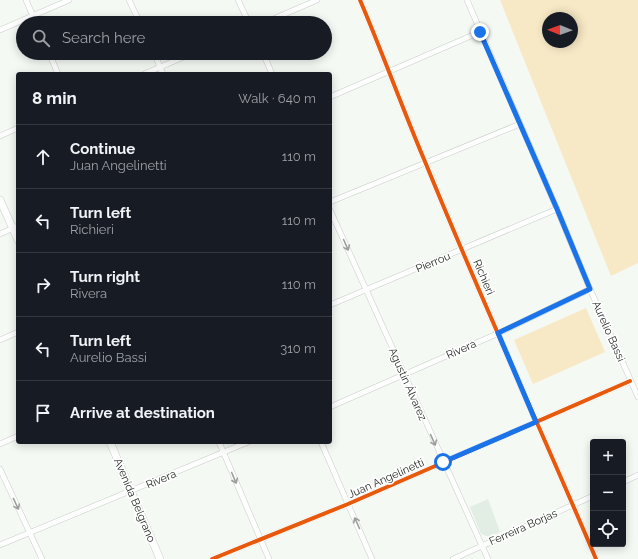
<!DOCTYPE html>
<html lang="en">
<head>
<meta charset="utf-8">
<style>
  :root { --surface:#171b24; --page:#242831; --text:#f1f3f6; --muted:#9ea1a6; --line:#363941 }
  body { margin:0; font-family:Raleway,sans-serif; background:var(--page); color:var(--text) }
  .controls { position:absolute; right:12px; bottom:12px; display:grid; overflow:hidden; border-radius:4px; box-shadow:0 2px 10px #0003 }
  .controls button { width:36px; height:36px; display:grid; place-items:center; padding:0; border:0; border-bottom:1px solid var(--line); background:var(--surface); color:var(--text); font:20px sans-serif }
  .compass { position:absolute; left:542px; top:12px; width:36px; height:36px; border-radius:50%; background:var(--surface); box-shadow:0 2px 10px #0003; rotate:271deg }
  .stop { position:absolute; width:12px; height:12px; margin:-9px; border:3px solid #1a73e8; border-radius:50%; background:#fff }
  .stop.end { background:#1a73e8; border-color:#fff; box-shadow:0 1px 4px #0008 }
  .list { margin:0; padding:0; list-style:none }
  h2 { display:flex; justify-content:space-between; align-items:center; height:52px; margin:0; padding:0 16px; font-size:17px }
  h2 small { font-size:13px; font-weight:400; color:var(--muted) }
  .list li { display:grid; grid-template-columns:26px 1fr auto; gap:12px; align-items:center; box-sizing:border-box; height:64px; padding:0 16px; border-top:1px solid var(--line) }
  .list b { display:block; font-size:15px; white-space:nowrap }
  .list p { margin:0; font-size:13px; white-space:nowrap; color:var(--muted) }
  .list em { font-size:13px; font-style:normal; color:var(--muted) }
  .icon { flex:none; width:22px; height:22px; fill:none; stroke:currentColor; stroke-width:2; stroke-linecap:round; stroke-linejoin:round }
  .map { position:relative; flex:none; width:638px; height:559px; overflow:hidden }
  .search { position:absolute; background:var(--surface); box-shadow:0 2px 10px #0003; left:16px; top:16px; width:316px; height:44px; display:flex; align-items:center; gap:10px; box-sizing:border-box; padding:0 14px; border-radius:22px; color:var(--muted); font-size:15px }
  .panel { position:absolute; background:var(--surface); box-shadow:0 2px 10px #0003; left:16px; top:72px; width:316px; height:372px; border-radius:4px }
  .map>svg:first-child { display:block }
  .built { fill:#e2ede3 }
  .green { fill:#f7e9c6; fill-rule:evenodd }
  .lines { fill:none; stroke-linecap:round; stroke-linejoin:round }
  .street-casing { stroke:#c9cdc9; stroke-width:6 }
  .secondary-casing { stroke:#c9cdc9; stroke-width:8 }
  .street { stroke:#fdfefd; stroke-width:5 }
  .secondary { stroke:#fdfefd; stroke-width:7 }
  .cycleway-casing { stroke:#fff; stroke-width:6 }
  .cycleway { stroke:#e8590c; stroke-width:4 }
  .oneway { stroke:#9c9e9c }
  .route { stroke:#1a73e8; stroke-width:5 }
  .labels { text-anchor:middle; stroke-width:3.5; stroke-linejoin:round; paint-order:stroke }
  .street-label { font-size:11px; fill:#252925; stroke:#fff }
</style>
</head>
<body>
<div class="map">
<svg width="638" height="559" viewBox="0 0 638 559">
  <rect width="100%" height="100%" fill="#f4f9f4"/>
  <!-- built -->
  <polygon class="built" points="488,499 500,532 489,537 481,534 470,507"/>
  <!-- green -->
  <g class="green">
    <path d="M500,0H638V263L611,276ZM548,18H572V42H548Z"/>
    <polygon points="586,308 605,352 533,384 514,340"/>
  </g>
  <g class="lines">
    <!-- street casing -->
    <g class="street-casing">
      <g id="street">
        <polyline points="26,0 36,23"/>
        <polyline points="129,0 140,23"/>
        <polyline points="238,0 249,23"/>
        <path d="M360,0C383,54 403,110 426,164C480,297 540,427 596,559"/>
        <polyline points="467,0 557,209 590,289 638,397"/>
        <polyline points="264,23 317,0"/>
        <polyline points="0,30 69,0"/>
        <polyline points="49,53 58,74"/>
        <polyline points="154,53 163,74"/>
        <polyline points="263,53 272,74"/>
        <polyline points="144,74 193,53"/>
        <polyline points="330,97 480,32"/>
        <polyline points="0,136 18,128"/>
        <polyline points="330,202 520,124"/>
        <polyline points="330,210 488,559"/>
        <polyline points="0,234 18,226"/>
        <polyline points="330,305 557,209"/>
        <polyline points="0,340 18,332"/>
        <polyline points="330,407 499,333 590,289"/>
        <polyline points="219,442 269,559"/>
        <polyline points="321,442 372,559"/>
        <polyline points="0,444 18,436"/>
        <polyline points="0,469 42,559"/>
        <polyline points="623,482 638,475"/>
        <polyline points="0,545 248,442"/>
        <polyline points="212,559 348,504 630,381"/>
        <polyline points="453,559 593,496"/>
      </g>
    </g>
    <!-- secondary casing -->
    <g class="secondary-casing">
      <g id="secondary">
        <polyline points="0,200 18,240"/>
        <polyline points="110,442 160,559"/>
      </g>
    </g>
    <!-- street -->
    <use href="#street" class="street"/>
    <!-- secondary -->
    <use href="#secondary" class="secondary"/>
    <!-- cycleway casing -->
    <g class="cycleway-casing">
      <g id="cycleway">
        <path d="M360,0C383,54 403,110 426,164C480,297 540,427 596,559"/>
        <polyline points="212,559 348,504 630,381"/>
      </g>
    </g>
    <!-- cycleway -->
    <use href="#cycleway" class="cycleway"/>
  </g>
  <!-- one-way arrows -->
  <defs><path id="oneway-shaft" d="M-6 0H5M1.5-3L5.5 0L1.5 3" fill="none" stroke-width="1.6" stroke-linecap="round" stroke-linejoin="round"/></defs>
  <g class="oneway">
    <use href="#oneway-shaft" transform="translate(346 245) rotate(66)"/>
    <use href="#oneway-shaft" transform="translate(433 440) rotate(66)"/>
    <use href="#oneway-shaft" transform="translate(234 478) rotate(67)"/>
    <use href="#oneway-shaft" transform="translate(16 504) rotate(65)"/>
    <use href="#oneway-shaft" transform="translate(357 523) rotate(-114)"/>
  </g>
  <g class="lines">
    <!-- route -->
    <polyline class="route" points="443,462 536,422 498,333 590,289 557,209 480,32"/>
  </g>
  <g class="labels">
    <!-- street labels -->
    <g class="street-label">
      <text transform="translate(433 262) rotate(-23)" y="4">Pierrou</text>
      <text transform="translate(484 277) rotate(67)" y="4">Richieri</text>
      <text transform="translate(609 331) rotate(66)" y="4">Aurelio Bassi</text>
      <text transform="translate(461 349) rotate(-24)" y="4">Rivera</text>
      <text transform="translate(408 384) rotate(66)" y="4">Agustín Álvarez</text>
      <text transform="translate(386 478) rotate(-24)" y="4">Juan Angelinetti</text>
      <text transform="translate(161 479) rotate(-23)" y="4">Rivera</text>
      <text transform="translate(135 500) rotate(67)" y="4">Avenida Belgrano</text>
      <text transform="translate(523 527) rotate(-24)" y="4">Ferreira Borjas</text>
    </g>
  </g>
</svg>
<div class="controls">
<button>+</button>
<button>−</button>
<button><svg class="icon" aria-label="locate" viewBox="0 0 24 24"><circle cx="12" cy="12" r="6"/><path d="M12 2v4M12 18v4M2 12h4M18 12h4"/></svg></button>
</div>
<svg class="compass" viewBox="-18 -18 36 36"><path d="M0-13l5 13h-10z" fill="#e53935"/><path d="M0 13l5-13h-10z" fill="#9ea1a6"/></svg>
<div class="stop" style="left:443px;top:462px"></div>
<div class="stop end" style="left:480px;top:32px"></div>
<div class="search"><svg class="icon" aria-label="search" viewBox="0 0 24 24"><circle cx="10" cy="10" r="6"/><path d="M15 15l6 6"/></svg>Search here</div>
<section class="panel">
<h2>8 min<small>Walk · 640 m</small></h2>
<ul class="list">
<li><svg class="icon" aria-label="ahead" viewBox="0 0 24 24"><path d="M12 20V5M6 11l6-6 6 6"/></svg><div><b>Continue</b><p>Juan Angelinetti</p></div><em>110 m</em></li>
<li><svg class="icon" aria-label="left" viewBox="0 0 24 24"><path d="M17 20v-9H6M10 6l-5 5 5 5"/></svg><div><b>Turn left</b><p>Richieri</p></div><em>110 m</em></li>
<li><svg class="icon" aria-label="right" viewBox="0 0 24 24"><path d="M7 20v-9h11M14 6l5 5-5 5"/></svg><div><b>Turn right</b><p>Rivera</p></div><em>110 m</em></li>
<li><svg class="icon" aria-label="left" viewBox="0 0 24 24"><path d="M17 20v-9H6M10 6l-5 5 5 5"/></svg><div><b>Turn left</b><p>Aurelio Bassi</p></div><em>310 m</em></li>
<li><svg class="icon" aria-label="arrive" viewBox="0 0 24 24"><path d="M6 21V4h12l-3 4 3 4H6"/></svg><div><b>Arrive at destination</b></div></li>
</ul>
</section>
</div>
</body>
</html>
